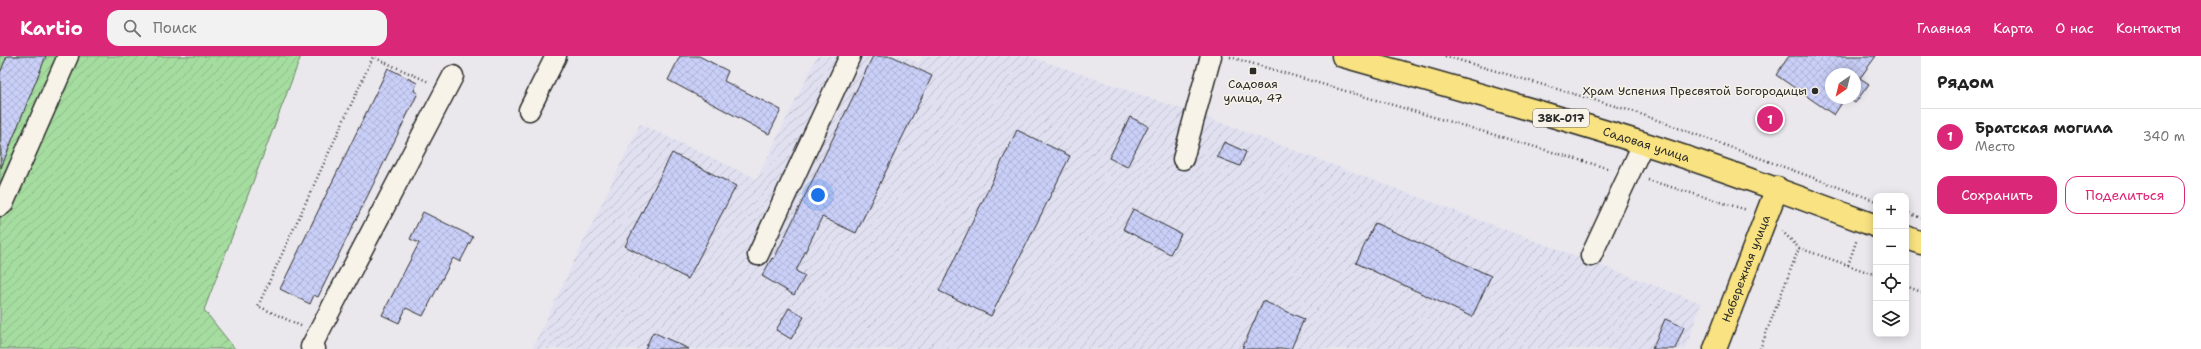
<!DOCTYPE html>
<html lang="ru">
<head>
<meta charset="utf-8">
<style>
  :root { --surface:#fff; --page:#f2f2f2; --text:#222; --muted:#767676; --line:#e0e0e0; --accent:#db2777 }
  body { margin:0; font-family:"Shantell Sans",sans-serif; background:var(--page); color:var(--text) }
  .controls { position:absolute; right:12px; bottom:12px; display:grid; overflow:hidden; border-radius:8px; box-shadow:0 2px 10px #0003 }
  .controls button { width:36px; height:36px; display:grid; place-items:center; padding:0; border:0; border-bottom:1px solid var(--line); background:var(--surface); color:var(--text); font:20px sans-serif }
  .compass { position:absolute; left:1825px; top:12px; width:36px; height:36px; border-radius:50%; background:var(--surface); box-shadow:0 2px 10px #0003; rotate:215deg }
  .you { position:absolute; left:818px; top:139px; width:14px; height:14px; margin:-10px; border:3px solid #fff; border-radius:50%; background:#1a73e8; box-shadow:0 0 0 6px #1a73e833 }
  .badge { display:grid; place-items:center; width:26px; height:26px; border-radius:50%; background:var(--accent); color:#fff; font-size:13px; font-weight:700 }
  .pin { position:absolute; translate:-50% -50%; border:2px solid #fff; box-shadow:0 1px 4px #0006 }
  .list { margin:0; padding:0; list-style:none }
  h2 { display:flex; justify-content:space-between; align-items:center; height:52px; margin:0; padding:0 16px; font-size:17px }
  h2 small { font-size:13px; font-weight:400; color:var(--muted) }
  .list li { display:grid; grid-template-columns:26px 1fr auto; gap:12px; align-items:center; box-sizing:border-box; height:56px; padding:0 16px; border-top:1px solid var(--line) }
  .list b { display:block; font-size:15px; white-space:nowrap }
  .list p { margin:0; font-size:13px; white-space:nowrap; color:var(--muted) }
  .list em { font-size:13px; font-style:normal; color:var(--muted) }
  .actions { display:flex; gap:8px; padding:12px 16px }
  .actions a { flex:1; padding:9px 0; border:1px solid var(--accent); border-radius:12px; text-align:center; font-size:14px; color:var(--accent) }
  .actions .main { background:var(--accent); color:#fff }
  .icon { flex:none; width:22px; height:22px; fill:none; stroke:currentColor; stroke-width:2; stroke-linecap:round; stroke-linejoin:round }
  .map { position:relative; flex:none; width:1921px; height:293px; overflow:hidden }
  header { display:flex; align-items:center; gap:24px; box-sizing:border-box; height:56px; padding:0 20px; background:var(--accent); color:#fff }
  header strong { font-size:19px }
  nav { display:flex; gap:22px; margin-inline-start:auto; font-size:14px }
  .search { width:280px; height:36px; background:var(--page); display:flex; align-items:center; gap:10px; box-sizing:border-box; padding:0 14px; border-radius:12px; color:var(--muted); font-size:15px }
  main { display:flex }
  aside { flex:1; background:var(--surface) }
  .map>svg:first-child { display:block }
  .industrial { fill:url(#industrial-furrows) }
  .garden { fill:url(#garden-furrows); stroke:#688465 }
  .building { fill:url(#building-cross-hatch); stroke:#2b2b2b }
  .lines { fill:none; stroke-linecap:round; stroke-linejoin:round }
  .minor-casing { stroke:#2b2b2b; stroke-width:23 }
  .major-casing { stroke:#2b2b2b; stroke-width:25 }
  .path { stroke:#2b2b2b; stroke-width:2.5; stroke-dasharray:1 3; stroke-linecap:butt }
  .minor { stroke:#f7f3e8; stroke-width:20 }
  .major { stroke:#f8e281; stroke-width:22 }
  .poi-dot { fill:#2b2b2b; stroke:#f7f3e8; stroke-width:1.5 }
  .labels { text-anchor:middle; stroke-width:3; stroke-linejoin:round; paint-order:stroke }
  .shield { fill:#f7f3e8; stroke:#686764; stroke-width:1 }
  .shield-label { font-size:11px; font-weight:bold; fill:#2b2b2b }
  .poi-label { font-size:12px; fill:#2b2b2b; stroke:#f7f3e8 }
  .street-label { font-size:12px; fill:#2b2b2b; stroke:#f7f3e8 }
</style>
</head>
<body>
<header>
<strong>Kartio</strong>
<div class="search"><svg class="icon" aria-label="search" viewBox="0 0 24 24"><circle cx="10" cy="10" r="6"/><path d="M15 15l6 6"/></svg>Поиск</div>
<nav><a>Главная</a><a>Карта</a><a>О нас</a><a>Контакты</a></nav>
</header>
<main>
<div class="map">
<svg width="1921" height="293" viewBox="0 0 1921 293">
  <defs>
    <pattern id="industrial-furrows" width="10" height="10" patternUnits="userSpaceOnUse"><rect width="10" height="10" fill="#e0e0f0"/><path d="M-1 1l2-2M0 10L10 0M9 11l2-2" fill="none" stroke="#c0c0ce"/></pattern>
    <pattern id="garden-furrows" width="10" height="10" patternUnits="userSpaceOnUse"><rect width="10" height="10" fill="#a5dc9f"/><path d="M-1 1l2-2M0 10L10 0M9 11l2-2" fill="none" stroke="#8ebd89"/></pattern>
    <pattern id="building-cross-hatch" width="8" height="8" patternUnits="userSpaceOnUse"><rect width="8" height="8" fill="#cacff8"/><path d="M0 0l8 8M0 8l8-8" fill="none" stroke="#aeb2d5"/></pattern>
  </defs>
  <rect width="100%" height="100%" fill="#eae8ed"/>
  <filter id="ink" filterUnits="userSpaceOnUse"><feTurbulence type="fractalNoise" baseFrequency=".025" numOctaves="2"/><feDisplacementMap in="SourceGraphic" scale="8" xChannelSelector="R" yChannelSelector="G"/><feConvolveMatrix kernelMatrix="1 2 1 2 8 2 1 2 1" color-interpolation-filters="sRGB"/></filter>
  <g filter="url(#ink)">
    <!-- industrial -->
    <polygon class="industrial" points="817,0 904,0 919,7 923,0 1029,0 1213,64 1701,247 1686,293 532,293 640,68 757,123"/>
    <!-- garden -->
    <polygon class="garden" points="0,0 301,0 204,254 235,293 0,293"/>
    <!-- building -->
    <g class="building">
      <polygon points="7,0 46,0 1,112 0,17"/>
      <polygon points="680,0 699,0 728,15 724,25 781,54 769,78 668,24"/>
      <polygon points="873,0 892,0 932,20 856,177 822,161 796,215 805,220 794,239 762,220 772,202 774,203"/>
      <polygon points="1789,0 1876,0 1860,22 1869,28 1855,47 1848,42 1855,42 1855,18 1831,18 1831,42 1845,42 1834,59 1776,19"/>
      <polygon points="388,12 417,27 414,35 418,37 318,241 314,239 310,248 280,233"/>
      <polygon points="1130,61 1148,70 1127,111 1109,102"/>
      <polygon points="1017,74 1070,100 991,260 939,235"/>
      <polygon points="1224,86 1246,96 1240,110 1217,101"/>
      <polygon points="672,97 736,130 688,223 625,190"/>
      <polygon points="1133,153 1181,178 1170,198 1123,173"/>
      <polygon points="423,156 473,181 460,206 453,202 423,260 406,252 399,267 382,259 419,187 410,183"/>
      <polygon points="1375,167 1491,220 1472,261 1356,207"/>
      <polygon points="1263,245 1304,263 1291,293 1242,293"/>
      <polygon points="789,252 804,261 791,283 776,274"/>
      <polygon points="1665,263 1684,271 1675,293 1652,293"/>
      <polygon points="653,276 689,293 645,293"/>
    </g>
    <g class="lines">
      <!-- minor casing -->
      <g class="minor-casing">
        <g id="minor">
          <polyline points="529,54 556,0"/>
          <polyline points="1183,103 1211,0"/>
          <polyline points="0,150 3,148 68,0"/>
          <polyline points="758,199 850,0"/>
          <polyline points="1591,200 1643,88"/>
          <polyline points="315,293 311,291 453,20"/>
        </g>
      </g>
      <!-- major casing -->
      <g class="major-casing">
        <g id="major">
          <path id="s1" d="M1343,0C1443,28 1543,56 1642,87C1721,112 1799,141 1876,170"/>
          <polyline points="1906,181 1921,187"/>
          <path id="s2" d="M1715,293L1777,132"/>
        </g>
      </g>
      <!-- path -->
      <g class="path">
        <polyline points="1445,0 1635,56 1876,145"/>
        <polyline points="1230,1 1610,113"/>
        <polyline points="1648,124 1747,154"/>
        <polyline points="1906,156 1921,162"/>
        <polyline points="1782,175 1799,192 1876,219"/>
        <polyline points="1848,209 1857,183"/>
        <polyline points="1906,230 1921,236"/>
        <polyline points="301,270 258,250 373,1 429,26"/>
        <polyline points="1760,293 1799,192"/>
      </g>
      <!-- minor -->
      <use href="#minor" class="minor"/>
      <!-- major -->
      <use href="#major" class="major"/>
    </g>
  </g>
  <!-- markers -->
  <g class="poi-dot">
    <rect x="1249" y="11" width="8" height="8" rx="2"/>
    <circle cx="1815" cy="35" r="4"/>
  </g>
  <g class="labels">
    <!-- shield labels -->
    <rect class="shield" x="1533" y="53" width="56" height="18" rx="3"/>
    <g class="shield-label">
      <text x="1561" y="66">38К-017</text>
    </g>
    <!-- poi labels -->
    <g class="poi-label">
      <text x="1253" y="32">Садовая<tspan x="1253" dy="14">улица, 47</tspan></text>
      <text x="1807" y="39" text-anchor="end">Храм Успения Пресвятой Богородицы</text>
    </g>
    <!-- street labels -->
    <g class="street-label">
      <text dy="4" stroke="none"><textPath href="#s1" startOffset="316">Садовая улица</textPath></text>
      <text dy="4" stroke="none"><textPath href="#s2" startOffset="86">Набережная улица</textPath></text>
    </g>
  </g>
</svg>
<div class="controls">
<button>+</button>
<button>−</button>
<button><svg class="icon" aria-label="locate" viewBox="0 0 24 24"><circle cx="12" cy="12" r="6"/><path d="M12 2v4M12 18v4M2 12h4M18 12h4"/></svg></button>
<button><svg class="icon" aria-label="layers" viewBox="0 0 24 24"><path d="M12 4l9 5-9 5-9-5zM3 14l9 5 9-5"/></svg></button>
</div>
<svg class="compass" viewBox="-18 -18 36 36"><path d="M0-13l5 13h-10z" fill="#e53935"/><path d="M0 13l5-13h-10z" fill="#767676"/></svg>
<div class="you"></div>
<div class="pin badge" style="left:1770px;top:63px">1</div>
</div>
<aside>
<h2>Рядом<small></small></h2>
<ul class="list">
<li><span class="badge">1</span><div><b>Братская могила</b><p>Место</p></div><em>340 m</em></li>
</ul>
<div class="actions"><a class="main">Сохранить</a><a>Поделиться</a></div>
</aside>
</main>
</body>
</html>
